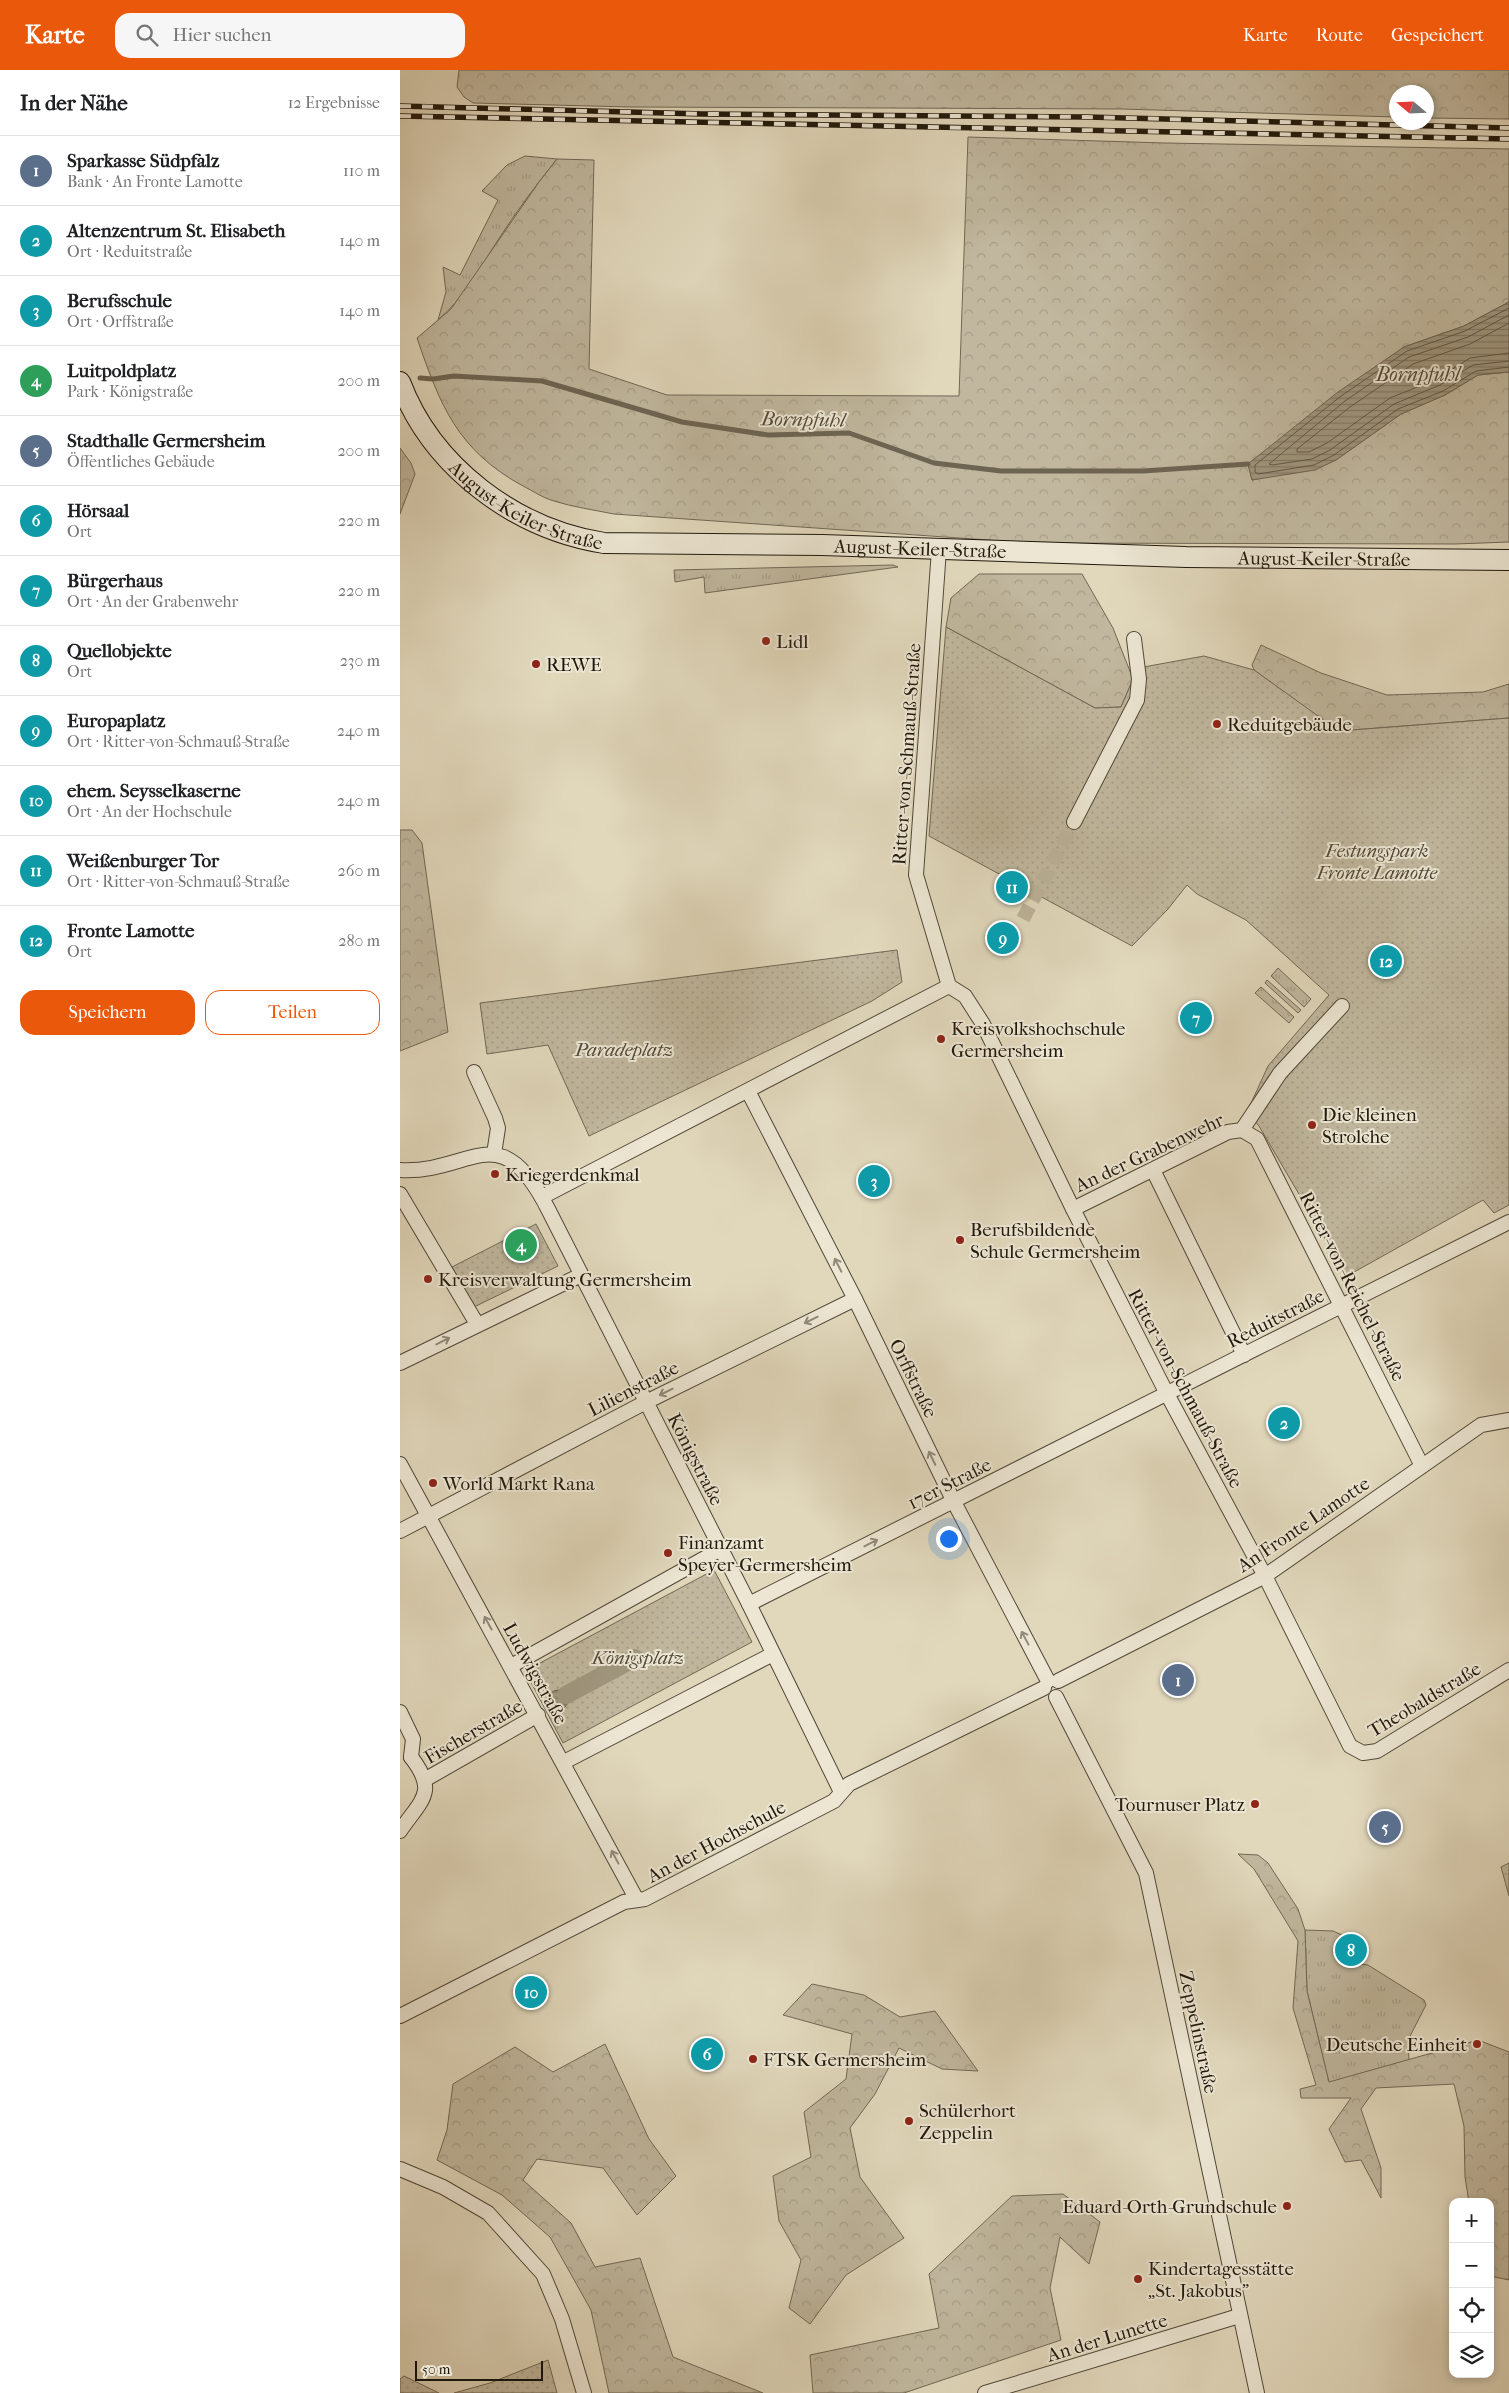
<!DOCTYPE html>
<html lang="de">
<head>
<meta charset="utf-8">
<style>
  :root { --surface:#fff; --page:#f6f6f6; --text:#202124; --muted:#757577; --line:#e0e0e0; --accent:#ea580c }
  body { margin:0; font-family:"IM FELL French Canon",serif; background:var(--page); color:var(--text) }
  .controls { position:absolute; right:15px; bottom:15px; display:grid; overflow:hidden; border-radius:10px; box-shadow:0 2px 8px #0003 }
  .controls button { width:45px; height:45px; display:grid; place-items:center; padding:0; border:0; border-bottom:1px solid var(--line); background:var(--surface); color:var(--text); font:25px sans-serif }
  .compass { position:absolute; left:989px; top:15px; width:45px; height:45px; border-radius:50%; background:var(--surface); box-shadow:0 2px 8px #0003; rotate:289deg }
  .scale { position:absolute; left:15px; bottom:12px; width:128px; box-sizing:border-box; padding-left:5px; border:2px solid #21180c; border-top:0; font-size:14px; line-height:18px; white-space:nowrap; color:#21180c; -webkit-text-stroke:4px #ece6d3; paint-order:stroke }
  .you { position:absolute; left:548px; top:1468px; width:18px; height:18px; margin:-12px; border:4px solid #fff; border-radius:50%; background:#1a73e8; box-shadow:0 0 0 8px #1a73e833 }
  .badge { display:grid; place-items:center; width:32px; height:32px; border-radius:50%; background:var(--accent); color:#fff; font-size:16px; font-weight:700 }
  .pin { position:absolute; translate:-50% -50%; border:2px solid #fff; box-shadow:0 1px 5px #0006 }
  .list { margin:0; padding:0; list-style:none }
  h2 { display:flex; justify-content:space-between; align-items:center; height:65px; margin:0; padding:0 20px; font-size:21px }
  h2 small { font-size:16px; font-weight:400; color:var(--muted) }
  .list li { display:grid; grid-template-columns:32px 1fr auto; gap:15px; align-items:center; box-sizing:border-box; height:70px; padding:0 20px; border-top:1px solid var(--line) }
  .list b { display:block; font-size:19px; white-space:nowrap }
  .list p { margin:0; font-size:16px; white-space:nowrap; color:var(--muted) }
  .list em { font-size:16px; font-style:normal; color:var(--muted) }
  .actions { display:flex; gap:10px; padding:15px 20px }
  .actions a { flex:1; padding:11px 0; border:1px solid var(--accent); border-radius:15px; text-align:center; font-size:18px; color:var(--accent) }
  .actions .main { background:var(--accent); color:#fff }
  .icon { flex:none; width:28px; height:28px; fill:none; stroke:currentColor; stroke-width:2; stroke-linecap:round; stroke-linejoin:round }
  .map { position:relative; flex:none; width:1109px; height:2323px; overflow:hidden }
  header { display:flex; align-items:center; gap:30px; box-sizing:border-box; height:70px; padding:0 25px; background:var(--accent); color:#fff }
  header strong { font-size:24px }
  nav { display:flex; gap:28px; margin-inline-start:auto; font-size:18px }
  .search { width:350px; height:45px; background:var(--page); display:flex; align-items:center; gap:12px; box-sizing:border-box; padding:0 18px; border-radius:15px; color:var(--muted); font-size:19px }
  main { display:flex }
  aside { flex:1; background:var(--surface) }
  .map>svg:first-child { display:block }
  .grass { fill:url(#grass-tufts); stroke:#706855 }
  .forest { fill:url(#forest-crowns); stroke:#706855 }
  .park { fill:url(#park-dots); stroke:#706855 }
  .water { fill:url(#water-rules); stroke:#6d6452 }
  .lines { fill:none; stroke-linecap:round; stroke-linejoin:round }
  .shore { stroke:#605846; stroke-width:1 }
  .stream { stroke:#6d6452; stroke-width:5 }
  .canal { stroke:#a09780; stroke-width:18 }
  .street-tunnel { stroke:#bbb299; stroke-width:14; stroke-dasharray:14 7; stroke-linecap:butt }
  .street-casing { stroke:#514838; stroke-width:16 }
  .secondary-casing { stroke:#21180c; stroke-width:22 }
  .street { stroke:#ece6d3; stroke-width:14 }
  .secondary { stroke:#ece6d3; stroke-width:20 }
  .rail-casing { stroke:#21180c; stroke-width:5.5 }
  .rail { stroke:#ece6d3; stroke-width:4; stroke-dasharray:11; stroke-linecap:butt }
  .oneway { stroke:#918979 }
  .poi-dot { fill:#8f2418; stroke:#ece6d3; stroke-width:2 }
  .labels { text-anchor:middle; stroke-width:4; stroke-linejoin:round; paint-order:stroke }
  .street-label { font-size:19px; fill:#21180c; stroke:#ece6d3 }
  .poi-label { font-size:19px; fill:#21180c; stroke:#ece6d3; text-anchor:start }
  .park-label { font-size:19px; font-style:italic; fill:#514838; stroke:#ece6d3 }
  .water-label { font-size:20px; font-style:italic; fill:#544b3a; stroke:#ece6d3 }
</style>
</head>
<body>
<header>
<strong>Karte</strong>
<div class="search"><svg class="icon" aria-label="search" viewBox="0 0 24 24"><circle cx="10" cy="10" r="6"/><path d="M15 15l6 6"/></svg>Hier suchen</div>
<nav><a>Karte</a><a>Route</a><a>Gespeichert</a></nav>
</header>
<main>
<aside>
<h2>In der Nähe<small>12 Ergebnisse</small></h2>
<ul class="list">
<li><span class="badge" style="background:#5c6f8a">1</span><div><b>Sparkasse Südpfalz</b><p>Bank · An Fronte Lamotte</p></div><em>110 m</em></li>
<li><span class="badge" style="background:#0f9aa8">2</span><div><b>Altenzentrum St. Elisabeth</b><p>Ort · Reduitstraße</p></div><em>140 m</em></li>
<li><span class="badge" style="background:#0f9aa8">3</span><div><b>Berufsschule</b><p>Ort · Orffstraße</p></div><em>140 m</em></li>
<li><span class="badge" style="background:#2e9e5b">4</span><div><b>Luitpoldplatz</b><p>Park · Königstraße</p></div><em>200 m</em></li>
<li><span class="badge" style="background:#5c6f8a">5</span><div><b>Stadthalle Germersheim</b><p>Öffentliches Gebäude</p></div><em>200 m</em></li>
<li><span class="badge" style="background:#0f9aa8">6</span><div><b>Hörsaal</b><p>Ort</p></div><em>220 m</em></li>
<li><span class="badge" style="background:#0f9aa8">7</span><div><b>Bürgerhaus</b><p>Ort · An der Grabenwehr</p></div><em>220 m</em></li>
<li><span class="badge" style="background:#0f9aa8">8</span><div><b>Quellobjekte</b><p>Ort</p></div><em>230 m</em></li>
<li><span class="badge" style="background:#0f9aa8">9</span><div><b>Europaplatz</b><p>Ort · Ritter-von-Schmauß-Straße</p></div><em>240 m</em></li>
<li><span class="badge" style="background:#0f9aa8">10</span><div><b>ehem. Seysselkaserne</b><p>Ort · An der Hochschule</p></div><em>240 m</em></li>
<li><span class="badge" style="background:#0f9aa8">11</span><div><b>Weißenburger Tor</b><p>Ort · Ritter-von-Schmauß-Straße</p></div><em>260 m</em></li>
<li><span class="badge" style="background:#0f9aa8">12</span><div><b>Fronte Lamotte</b><p>Ort</p></div><em>280 m</em></li>
</ul>
<div class="actions"><a class="main">Speichern</a><a>Teilen</a></div>
</aside>
<div class="map">
<svg width="1109" height="2323" viewBox="0 0 1109 2323">
  <defs>
    <pattern id="grass-tufts" width="24" height="20" patternUnits="userSpaceOnUse" patternTransform="scale(1.25)"><rect width="24" height="20" fill="#c0b79e"/><path d="M3 7l-1-3M5 7V3M7 7l1-3M15 17l-1-3M17 17v-4M19 17l1-3" fill="none" stroke="#a59d87"/></pattern>
    <pattern id="forest-crowns" width="20" height="18" patternUnits="userSpaceOnUse" patternTransform="scale(1.25)"><rect width="20" height="18" fill="#c0b79e"/><path d="M2 6a3 3 0 1 1 6 0M12 15a3 3 0 1 1 6 0" fill="none" stroke="#a59d87"/></pattern>
    <pattern id="park-dots" width="8" height="8" patternUnits="userSpaceOnUse" patternTransform="scale(1.25)"><rect width="8" height="8" fill="#c0b79e"/><path d="M2 2h.1M6 6h.1" fill="none" stroke="#a59d87" stroke-width="1.8" stroke-linecap="round"/></pattern>
    <pattern id="water-rules" width="6" height="5" patternUnits="userSpaceOnUse" patternTransform="scale(1.25)"><rect width="6" height="5" fill="#a09780"/><path d="M0 2.5h6" fill="none" stroke="#827a67"/></pattern>
  </defs>
  <rect width="100%" height="100%" fill="#e1d8bc"/>
  <filter id="stains"><feTurbulence type="fractalNoise" baseFrequency=".004" numOctaves="4"/><feColorMatrix values="0 0 0 0 .2 0 0 0 0 .09 0 0 0 0 .02 0 0 0 .5 -.17"/></filter>
  <radialGradient id="worn" r=".72"><stop offset=".6" stop-color="#630" stop-opacity="0"/><stop offset="1" stop-color="#630" stop-opacity=".3"/></radialGradient>
  <!-- grass -->
  <g class="grass">
    <path d="M125,86L157,89C136,115 116,142 98,170C80,198 64,228 38,250L46,222L43,197L60,205L98,130L82,121L107,95Z"/>
    <polygon points="493,495 498,497 305,523 304,507 275,512 274,500"/>
    <polygon points="878,898 911,929 904,937 871,906"/>
    <polygon points="867,910 901,940 898,943 865,913"/>
    <polygon points="861,917 894,947 889,953 855,923"/>
    <polygon points="905,1860 933,1861 951,1869 944,1878 943,1882 954,1893 968,1895 1024,1930 1026,1935 1008,1970 1009,1990 929,2013 907,1921"/>
  </g>
  <!-- forest -->
  <g class="forest">
    <polygon points="59,0 1109,0 1109,49 1027,48 1026,22 996,22 996,47 721,39 231,37 73,33 64,27 57,17"/>
    <path d="M568,67L765,73L1109,79V232L1064,256L1004,277L848,394L852,410L936,390L1001,344L1045,325L1078,305L1109,302V472L1055,474L631,473L214,444C194,440 173,437 154,431C143,428 133,421 123,416C57,380 40,335 17,268L51,239L139,112L157,89L194,90L189,299L267,325L559,326Z"/>
    <polygon points="0,378 11,393 15,404 0,444"/>
    <polygon points="579,504 682,504 713,558 733,609 721,637 695,638 546,557 551,528"/>
    <polygon points="861,575 921,603 987,625 1083,622 1109,614 1109,648 938,661 854,600 852,595"/>
    <polygon points="0,760 12,760 22,773 48,962 0,981"/>
    <polygon points="838,1784 858,1785 868,1793 898,1839 905,1860 907,1921 929,2012 1078,1970 1109,1982 1109,2210 1090,2206 1090,2132 1069,2132 1065,2107 1064,2056 1054,2014 976,2018 961,2039 981,2098 981,2128 961,2090 945,2092 929,2059 951,2028 901,2028 900,2019 916,2015 893,1938 898,1871 854,1799"/>
    <polygon points="1109,1793 1109,1826 1101,1797"/>
    <polygon points="412,1914 464,1925 500,1947 535,1941 578,2001 542,1999 499,1978 475,2024 450,2058 460,2107 504,2168 446,2205 410,2254 389,2238 401,2190 379,2151 373,2106 411,2087 404,2042 446,2009 452,1964 383,1945"/>
    <polygon points="205,1974 249,2069 276,2106 237,2145 203,2098 137,2089 123,2110 171,2153 195,2197 240,2188 273,2287 363,2323 209,2323 191,2240 150,2167 102,2125 37,2090 47,2060 53,2014 115,1977 153,2002"/>
    <polygon points="663,2124 700,2152 689,2194 660,2167 650,2218 661,2270 504,2323 413,2323 410,2285 539,2258 529,2204 612,2126"/>
  </g>
  <!-- park -->
  <g class="park">
    <polygon points="546,557 695,638 721,637 738,598 804,586 854,600 939,661 1109,648 1109,1135 1094,1143 1083,1130 947,1206 859,1056 847,1042 868,996 929,925 846,850 797,824 787,815 768,839 732,876 529,766"/>
    <polygon points="497,880 502,912 472,931 189,1066 148,975 87,984 80,933"/>
    <polygon points="136,1154 158,1196 74,1237 52,1197"/>
    <polygon points="314,1500 352,1572 163,1673 125,1601"/>
    <polygon points="148,2290 157,2323 54,2323 90,2313"/>
    <polygon points="4,2306 39,2323 0,2323 0,2309"/>
  </g>
  <!-- water -->
  <g class="water">
    <polygon points="1109,232 1109,302 1078,305 1045,325 1001,344 936,390 915,400 852,410 848,394 938,322 1004,277 1064,256"/>
    <circle cx="158" cy="1630" r="10"/>
  </g>
  <g class="lines">
    <!-- shore -->
    <g class="shore">
      <polyline points="1109,238 1065,261 1007,281 941,326 855,395 855,402 858,404 914,395 934,385 998,339 1043,321 1076,301 1109,297"/>
      <polyline points="1109,245 1068,267 1009,287 945,331 869,394 872,395 912,389 930,380 994,334 1040,315 1073,295 1109,291"/>
      <polyline points="1109,253 1070,274 1013,294 950,337 897,379 897,382 909,382 927,373 990,328 1037,309 1070,288 1109,283"/>
    </g>
    <!-- stream -->
    <polyline class="stream" points="20,308 33,309 54,306 142,311 282,352 368,365 449,363 534,393 601,401 743,401 848,394"/>
    <!-- canal -->
    <polyline class="canal" points="166,1625 235,1588"/>
    <!-- street-tunnel -->
    <polyline class="street-tunnel" points="623,849 674,752"/>
    <!-- street casing -->
    <g class="street-casing">
      <g id="street">
        <polyline points="539,479 516,805 549,916 565,926 583,954 673,1139 766,1322 865,1506 950,1676 963,1683 977,1681 1109,1600"/>
        <polyline points="674,752 737,630 739,609 734,569"/>
        <polyline points="74,1002 95,1048 98,1058 94,1084"/>
        <polyline points="348,1021 455,1229 554,1432 648,1611"/>
        <polyline points="842,1060 857,1069 1022,1396"/>
        <polyline points="842,1060 880,1003 942,936"/>
        <path d="M0,1100C72,1104 99,1043 148,1139L349,1534L441,1722"/>
        <polyline points="753,1100 844,1285"/>
        <polyline points="0,1124 77,1254"/>
        <polyline points="142,1127 549,916"/>
        <polyline points="673,1139 828,1062 842,1060"/>
        <polyline points="0,1293 181,1205"/>
        <polyline points="0,1394 237,1830"/>
        <polyline points="0,1461 246,1332 455,1229"/>
        <path d="M349,1534C603,1407 855,1278 1109,1152"/>
        <polyline points="111,1596 321,1479"/>
        <polyline points="658,1611 865,1506 1081,1355 1109,1350"/>
        <polyline points="656,1627 746,1803 857,2323"/>
        <polyline points="0,1642 13,1669 11,1687"/>
        <polyline points="164,1692 373,1584"/>
        <polyline points="26,1709 138,1645"/>
        <path d="M0,1761C22,1729 38,1722 11,1687"/>
        <polyline points="0,1946 224,1832 245,1829 434,1731 449,1714 644,1618"/>
        <polyline points="0,2099 43,2117 88,2143 143,2204 162,2249 184,2323"/>
        <polyline points="585,2323 839,2246"/>
      </g>
    </g>
    <!-- secondary casing -->
    <g class="secondary-casing">
      <g id="secondary">
        <path id="s1" d="M0,312C32,397 115,459 204,473L422,475L786,487L1109,490"/>
      </g>
    </g>
    <!-- street -->
    <use href="#street" class="street"/>
    <!-- secondary -->
    <use href="#secondary" class="secondary"/>
    <!-- rail casing -->
    <g class="rail-casing">
      <g id="rail">
        <polyline points="0,36 303,44 687,47 1109,58"/>
        <polyline points="0,46 1109,69"/>
      </g>
    </g>
    <!-- rail -->
    <use href="#rail" class="rail"/>
  </g>
  <!-- one-way arrows -->
  <defs><path id="oneway-shaft" d="M-6 0H5M1.5-3L5.5 0L1.5 3" fill="none" stroke-width="1.6" stroke-linecap="round" stroke-linejoin="round" transform="scale(1.25)"/></defs>
  <g class="oneway">
    <use href="#oneway-shaft" transform="translate(438 1195) rotate(-117)"/>
    <use href="#oneway-shaft" transform="translate(411 1250) rotate(154)"/>
    <use href="#oneway-shaft" transform="translate(43 1271) rotate(-27)"/>
    <use href="#oneway-shaft" transform="translate(266 1322) rotate(154)"/>
    <use href="#oneway-shaft" transform="translate(532 1388) rotate(-116)"/>
    <use href="#oneway-shaft" transform="translate(471 1473) rotate(-27)"/>
    <use href="#oneway-shaft" transform="translate(88 1553) rotate(-119)"/>
    <use href="#oneway-shaft" transform="translate(625 1568) rotate(-118)"/>
    <use href="#oneway-shaft" transform="translate(215 1787) rotate(-118)"/>
  </g>
  <!-- markers -->
  <g class="poi-dot">
    <circle cx="366" cy="571" r="5"/>
    <circle cx="136" cy="594" r="5"/>
    <circle cx="817" cy="654" r="5"/>
    <circle cx="541" cy="969" r="5"/>
    <circle cx="912" cy="1055" r="5"/>
    <circle cx="95" cy="1104" r="5"/>
    <circle cx="560" cy="1170" r="5"/>
    <circle cx="28" cy="1209" r="5"/>
    <circle cx="33" cy="1413" r="5"/>
    <circle cx="268" cy="1483" r="5"/>
    <circle cx="855" cy="1734" r="5"/>
    <circle cx="1077" cy="1974" r="5"/>
    <circle cx="353" cy="1989" r="5"/>
    <circle cx="509" cy="2051" r="5"/>
    <circle cx="887" cy="2136" r="5"/>
    <circle cx="738" cy="2209" r="5"/>
  </g>
  <g class="labels">
    <!-- street labels -->
    <g class="street-label">
      <text dy="7" stroke="none"><textPath href="#s1" startOffset="184">August-Keiler-Straße</textPath></text>
      <text dy="7" stroke="none"><textPath href="#s1" startOffset="588">August-Keiler-Straße</textPath></text>
      <text dy="7" stroke="none"><textPath href="#s1" startOffset="992">August-Keiler-Straße</textPath></text>
      <text transform="translate(506 684) rotate(-86)" y="7">Ritter-von-Schmauß-Straße</text>
      <text transform="translate(749 1082) rotate(-25)" y="7">An der Grabenwehr</text>
      <text transform="translate(953 1216) rotate(63)" y="7">Ritter-von-Reichel-Straße</text>
      <text transform="translate(875 1248) rotate(-27)" y="7">Reduitstraße</text>
      <text transform="translate(514 1308) rotate(64)" y="7">Orffstraße</text>
      <text transform="translate(233 1318) rotate(-27)" y="7">Lilienstraße</text>
      <text transform="translate(786 1318) rotate(62)" y="7">Ritter-von-Schmauß-Straße</text>
      <text transform="translate(296 1389) rotate(63)" y="7">Königstraße</text>
      <text transform="translate(549 1413) rotate(-27)" y="7">17er Straße</text>
      <text transform="translate(903 1454) rotate(-34)" y="7">An Fronte Lamotte</text>
      <text transform="translate(136 1603) rotate(61)" y="7">Ludwigstraße</text>
      <text transform="translate(1024 1629) rotate(-31)" y="7">Theobaldstraße</text>
      <text transform="translate(73 1661) rotate(-30)" y="7">Fischerstraße</text>
      <text transform="translate(316 1771) rotate(-28)" y="7">An der Hochschule</text>
      <text transform="translate(799 1962) rotate(78)" y="7">Zeppelinstraße</text>
      <text transform="translate(707 2267) rotate(-17)" y="7">An der Lunette</text>
    </g>
    <!-- poi labels -->
    <g class="poi-label">
      <text x="376" y="578">Lidl</text>
      <text x="146" y="601">REWE</text>
      <text x="827" y="661">Reduitgebäude</text>
      <text x="551" y="965">Kreisvolkshochschule<tspan x="551" dy="22">Germersheim</tspan></text>
      <text x="922" y="1051">Die kleinen<tspan x="922" dy="22">Strolche</tspan></text>
      <text x="105" y="1111">Kriegerdenkmal</text>
      <text x="570" y="1166">Berufsbildende<tspan x="570" dy="22">Schule Germersheim</tspan></text>
      <text x="38" y="1216">Kreisverwaltung Germersheim</text>
      <text x="43" y="1420">World Markt Rana</text>
      <text x="278" y="1479">Finanzamt<tspan x="278" dy="22">Speyer-Germersheim</tspan></text>
      <text x="845" y="1741" text-anchor="end">Tournuser Platz</text>
      <text x="1067" y="1981" text-anchor="end">Deutsche Einheit</text>
      <text x="363" y="1996">FTSK Germersheim</text>
      <text x="519" y="2047">Schülerhort<tspan x="519" dy="22">Zeppelin</tspan></text>
      <text x="877" y="2143" text-anchor="end">Eduard-Orth-Grundschule</text>
      <text x="748" y="2205">Kindertagesstätte<tspan x="748" dy="22">„St. Jakobus”</tspan></text>
    </g>
    <!-- park labels -->
    <g class="park-label">
      <text x="977" y="787">Festungspark<tspan x="977" dy="22">Fronte Lamotte</tspan></text>
      <text x="224" y="986">Paradeplatz</text>
      <text x="238" y="1594">Königsplatz</text>
    </g>
    <!-- water labels -->
    <g class="water-label">
      <text x="1018" y="311">Bornpfuhl</text>
      <text transform="translate(403 349) rotate(1)" y="7">Bornpfuhl</text>
    </g>
  </g>
  <rect width="100%" height="100%" filter="url(#stains)"/>
  <rect width="100%" height="100%" fill="url(#worn)"/>
</svg>
<div class="controls">
<button>+</button>
<button>−</button>
<button><svg class="icon" aria-label="locate" viewBox="0 0 24 24"><circle cx="12" cy="12" r="6"/><path d="M12 2v4M12 18v4M2 12h4M18 12h4"/></svg></button>
<button><svg class="icon" aria-label="layers" viewBox="0 0 24 24"><path d="M12 4l9 5-9 5-9-5zM3 14l9 5 9-5"/></svg></button>
</div>
<svg class="compass" viewBox="-18 -18 36 36"><path d="M0-13l5 13h-10z" fill="#e53935"/><path d="M0 13l5-13h-10z" fill="#757577"/></svg>
<div class="scale">50 m</div>
<div class="you"></div>
<div class="pin badge" style="left:778px;top:1610px;background:#5c6f8a">1</div>
<div class="pin badge" style="left:884px;top:1353px;background:#0f9aa8">2</div>
<div class="pin badge" style="left:474px;top:1111px;background:#0f9aa8">3</div>
<div class="pin badge" style="left:121px;top:1175px;background:#2e9e5b">4</div>
<div class="pin badge" style="left:985px;top:1757px;background:#5c6f8a">5</div>
<div class="pin badge" style="left:307px;top:1984px;background:#0f9aa8">6</div>
<div class="pin badge" style="left:796px;top:948px;background:#0f9aa8">7</div>
<div class="pin badge" style="left:951px;top:1880px;background:#0f9aa8">8</div>
<div class="pin badge" style="left:603px;top:868px;background:#0f9aa8">9</div>
<div class="pin badge" style="left:131px;top:1922px;background:#0f9aa8">10</div>
<div class="pin badge" style="left:612px;top:817px;background:#0f9aa8">11</div>
<div class="pin badge" style="left:986px;top:891px;background:#0f9aa8">12</div>
</div>
</main>
</body>
</html>
